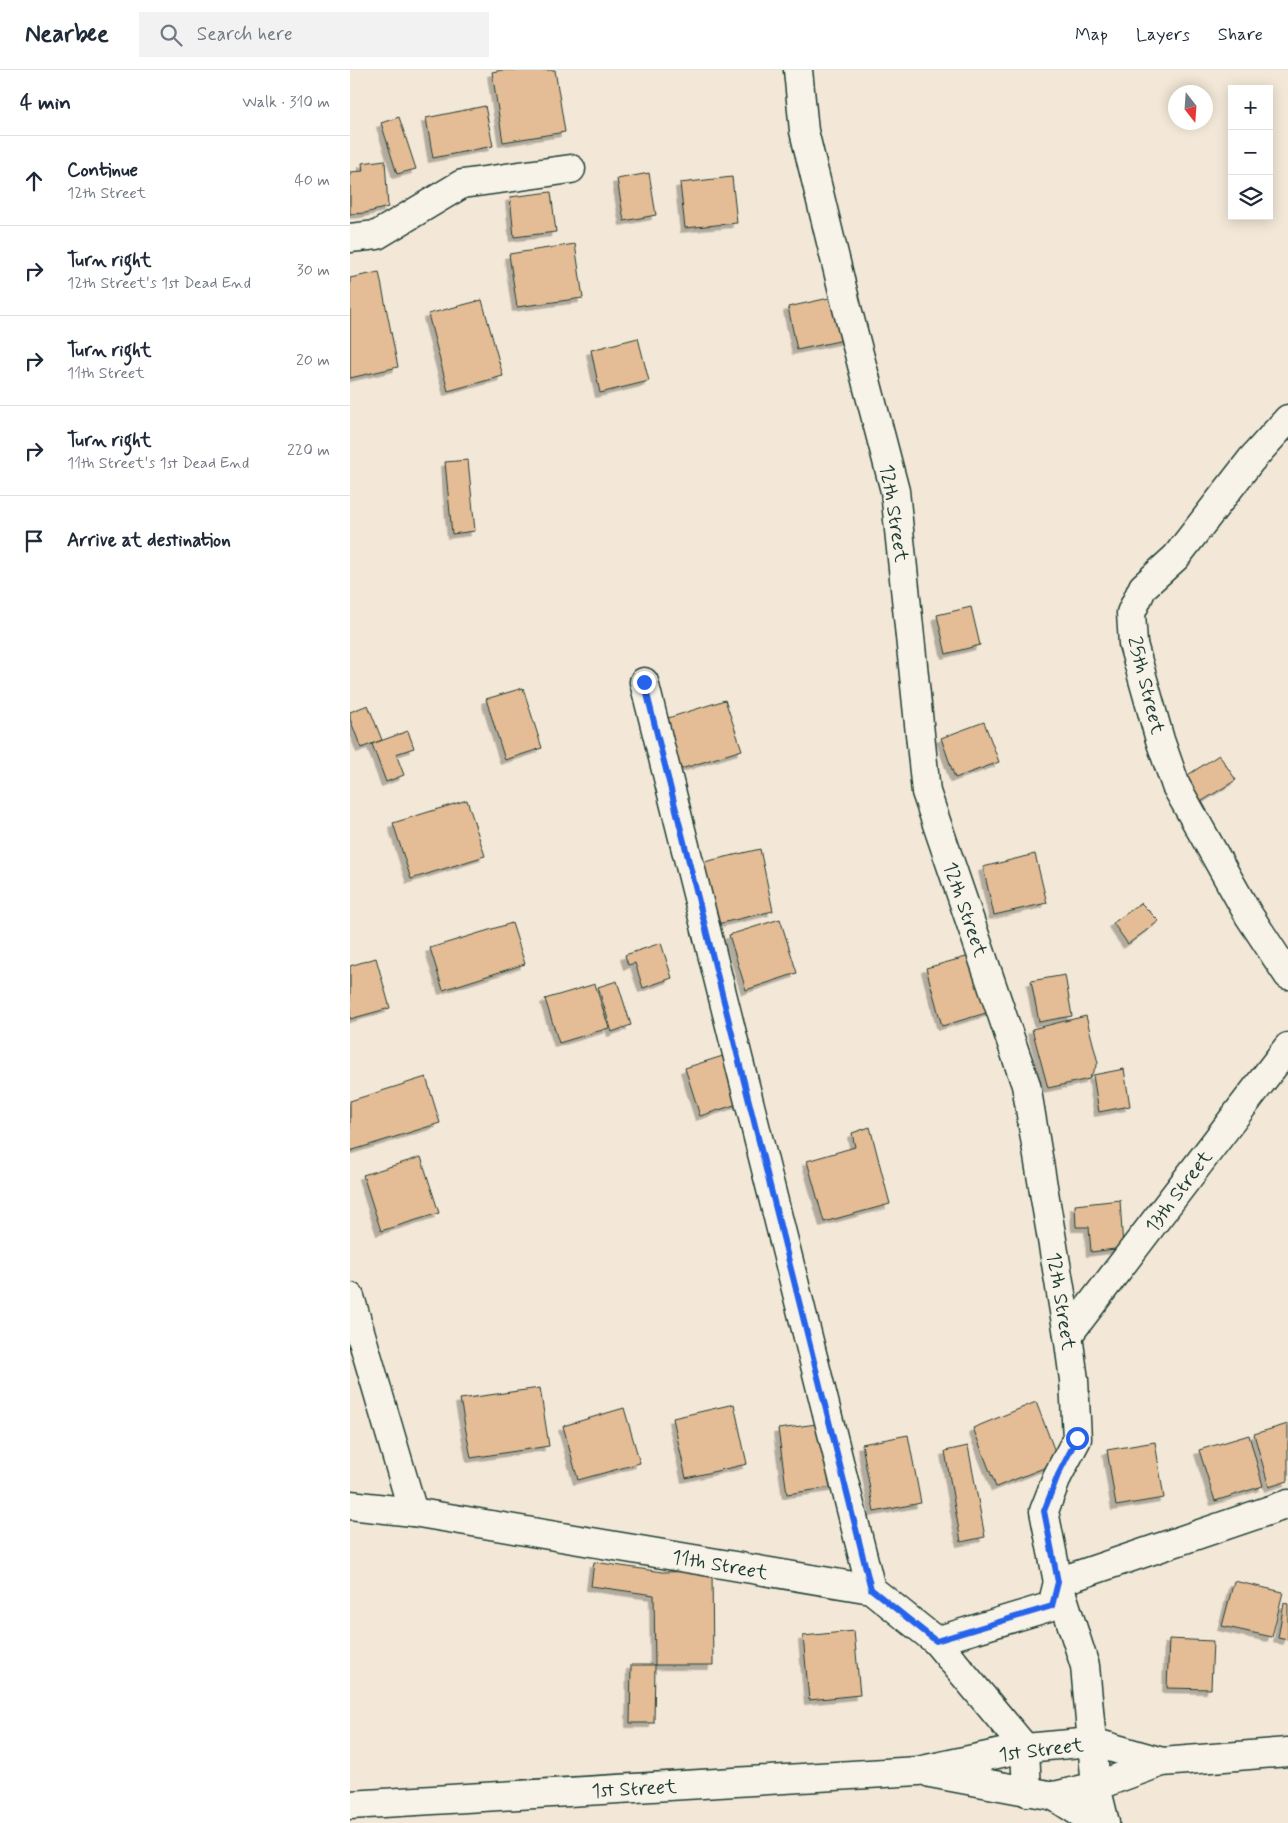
<!DOCTYPE html>
<html lang="en">
<head>
<meta charset="utf-8">
<style>
  :root { --surface:#fff; --page:#f2f2f3; --text:#1f2937; --muted:#747a83; --line:#e0e1e3 }
  body { margin:0; font-family:Mynerve,sans-serif; background:var(--page); color:var(--text) }
  .controls { position:absolute; right:15px; top:15px; display:grid; overflow:hidden; border-radius:0px; box-shadow:0 2px 12px #0003 }
  .controls button { width:45px; height:45px; display:grid; place-items:center; padding:0; border:0; border-bottom:1px solid var(--line); background:var(--surface); color:var(--text); font:25px sans-serif }
  .compass { position:absolute; left:818px; top:15px; width:45px; height:45px; border-radius:50%; background:var(--surface); box-shadow:0 2px 12px #0003; rotate:163deg }
  .stop { position:absolute; width:15px; height:15px; margin:-11px; border:4px solid #2563eb; border-radius:50%; background:#fff }
  .stop.end { background:#2563eb; border-color:#fff; box-shadow:0 1px 5px #0008 }
  .list { margin:0; padding:0; list-style:none }
  h2 { display:flex; justify-content:space-between; align-items:center; height:65px; margin:0; padding:0 20px; font-size:21px }
  h2 small { font-size:16px; font-weight:400; color:var(--muted) }
  .list li { display:grid; grid-template-columns:32px 1fr auto; gap:15px; align-items:center; box-sizing:border-box; height:90px; padding:0 20px; border-top:1px solid var(--line) }
  .list b { display:block; font-size:19px; white-space:nowrap }
  .list p { margin:0; font-size:16px; white-space:nowrap; color:var(--muted) }
  .list em { font-size:16px; font-style:normal; color:var(--muted) }
  .icon { flex:none; width:28px; height:28px; fill:none; stroke:currentColor; stroke-width:2; stroke-linecap:round; stroke-linejoin:round }
  .map { position:relative; flex:none; width:938px; height:1753px; overflow:hidden }
  header { display:flex; align-items:center; gap:30px; box-sizing:border-box; height:70px; padding:0 25px; background:var(--surface); border-bottom:1px solid var(--line) }
  header strong { font-size:24px }
  nav { display:flex; gap:28px; margin-inline-start:auto; font-size:18px }
  .search { width:350px; height:45px; background:var(--page); display:flex; align-items:center; gap:12px; box-sizing:border-box; padding:0 18px; border-radius:0px; color:var(--muted); font-size:19px }
  main { display:flex }
  aside { flex:1; background:var(--surface) }
  .map>svg:first-child { display:block }
  .building { fill:#e4bc95; stroke:#1f3d34; filter:url(#shadow) }
  .lines { fill:none; stroke-linecap:round; stroke-linejoin:round }
  .minor-casing { stroke:#1f3d34; stroke-width:31 }
  .major-casing { stroke:#1f3d34; stroke-width:31 }
  .minor { stroke:#f7f3e8; stroke-width:28 }
  .major { stroke:#f7f3e8; stroke-width:28 }
  .route { stroke:#2563eb; stroke-width:6 }
  .labels { text-anchor:middle; stroke-width:4; stroke-linejoin:round; paint-order:stroke }
  .street-label { font-size:20px; fill:#1f3d34; stroke:#f7f3e8 }
</style>
</head>
<body>
<header>
<strong>Nearbee</strong>
<div class="search"><svg class="icon" aria-label="search" viewBox="0 0 24 24"><circle cx="10" cy="10" r="6"/><path d="M15 15l6 6"/></svg>Search here</div>
<nav><a>Map</a><a>Layers</a><a>Share</a></nav>
</header>
<main>
<aside>
<h2>4 min<small>Walk · 310 m</small></h2>
<ul class="list">
<li><svg class="icon" aria-label="ahead" viewBox="0 0 24 24"><path d="M12 20V5M6 11l6-6 6 6"/></svg><div><b>Continue</b><p>12th Street</p></div><em>40 m</em></li>
<li><svg class="icon" aria-label="right" viewBox="0 0 24 24"><path d="M7 20v-9h11M14 6l5 5-5 5"/></svg><div><b>Turn right</b><p>12th Street's 1st Dead End</p></div><em>30 m</em></li>
<li><svg class="icon" aria-label="right" viewBox="0 0 24 24"><path d="M7 20v-9h11M14 6l5 5-5 5"/></svg><div><b>Turn right</b><p>11th Street</p></div><em>20 m</em></li>
<li><svg class="icon" aria-label="right" viewBox="0 0 24 24"><path d="M7 20v-9h11M14 6l5 5-5 5"/></svg><div><b>Turn right</b><p>11th Street's 1st Dead End</p></div><em>220 m</em></li>
<li><svg class="icon" aria-label="arrive" viewBox="0 0 24 24"><path d="M6 21V4h12l-3 4 3 4H6"/></svg><div><b>Arrive at destination</b></div></li>
</ul>
</aside>
<div class="map">
<svg width="938" height="1753" viewBox="0 0 938 1753">
  <defs>
    <filter id="shadow"><feDropShadow dx="-4.5" dy="4.5" stdDeviation="0" flood-color="#0004"/></filter>
  </defs>
  <rect width="100%" height="100%" fill="#f3e8d7"/>
  <filter id="ink" filterUnits="userSpaceOnUse"><feTurbulence type="fractalNoise" baseFrequency=".02" numOctaves="2"/><feDisplacementMap in="SourceGraphic" scale="10" xChannelSelector="R" yChannelSelector="G"/><feConvolveMatrix kernelMatrix="1 2 1 2 8 2 1 2 1" color-interpolation-filters="sRGB"/></filter>
  <g filter="url(#ink)">
    <!-- building -->
    <g class="building">
      <polygon points="152,0 205,0 215,62 153,72 142,2"/>
      <polygon points="135,36 143,76 83,88 76,48"/>
      <polygon points="49,47 66,99 47,104 31,53"/>
      <polygon points="35,90 38,137 15,143 0,144 0,102 13,101 12,93"/>
      <polygon points="299,103 306,145 274,151 267,109"/>
      <polygon points="382,107 387,153 335,158 330,113"/>
      <polygon points="201,122 206,162 164,167 160,127"/>
      <polygon points="225,174 233,228 167,237 159,184"/>
      <polygon points="29,202 48,297 0,308 0,208"/>
      <polygon points="493,225 503,268 447,280 438,237"/>
      <polygon points="132,230 153,306 98,321 78,244"/>
      <polygon points="288,268 299,311 250,323 241,280"/>
      <polygon points="118,390 125,461 102,464 95,392"/>
      <polygon points="621,537 630,575 596,584 587,545"/>
      <polygon points="173,618 192,678 155,690 136,629"/>
      <polygon points="375,630 392,680 331,699 315,649"/>
      <polygon points="18,635 32,670 11,678 0,649 0,642"/>
      <polygon points="634,652 649,692 605,708 591,668"/>
      <polygon points="58,661 64,678 46,684 54,705 36,712 22,674"/>
      <polygon points="869,685 886,710 849,733 833,708"/>
      <polygon points="117,730 135,786 61,809 43,753"/>
      <polygon points="410,779 423,841 367,854 354,792"/>
      <polygon points="685,784 697,833 644,845 633,797"/>
      <polygon points="791,833 809,851 778,874 763,853"/>
      <polygon points="430,849 447,903 396,920 379,865"/>
      <polygon points="162,853 175,894 93,920 80,878"/>
      <polygon points="311,873 322,908 293,918 285,893 278,895 275,885"/>
      <polygon points="627,884 643,941 592,956 576,898"/>
      <polygon points="26,888 40,938 0,949 0,896"/>
      <polygon points="715,905 722,946 689,952 681,911"/>
      <polygon points="267,911 281,955 262,962 248,917"/>
      <polygon points="245,914 259,958 209,973 195,929"/>
      <polygon points="736,946 748,993 739,1009 698,1018 682,959"/>
      <polygon points="379,984 394,1032 350,1046 335,998"/>
      <polygon points="774,999 780,1036 749,1042 743,1005"/>
      <polygon points="76,1007 90,1053 0,1081 0,1031"/>
      <polygon points="520,1057 540,1134 474,1152 457,1091 505,1077 502,1063"/>
      <polygon points="71,1087 89,1143 31,1161 13,1105"/>
      <polygon points="770,1130 773,1178 741,1182 739,1157 726,1157 725,1135"/>
      <polygon points="190,1318 199,1376 121,1388 110,1329"/>
      <polygon points="686,1332 709,1392 646,1417 623,1358"/>
      <polygon points="384,1334 397,1394 336,1408 323,1348"/>
      <polygon points="274,1338 290,1393 228,1410 213,1356"/>
      <polygon points="483,1352 490,1416 437,1424 428,1359"/>
      <polygon points="938,1354 938,1411 919,1417 904,1364"/>
      <polygon points="558,1365 571,1433 524,1442 512,1374"/>
      <polygon points="899,1365 913,1416 865,1431 849,1380"/>
      <polygon points="805,1372 814,1428 766,1436 757,1380"/>
      <polygon points="618,1376 635,1467 611,1472 595,1381"/>
      <polygon points="244,1492 312,1502 362,1501 363,1595 305,1595 304,1525 241,1516"/>
      <polygon points="884,1511 933,1522 922,1567 872,1556"/>
      <polygon points="934,1533 938,1534 938,1570 928,1568"/>
      <polygon points="504,1561 510,1625 459,1630 453,1566"/>
      <polygon points="819,1569 863,1571 861,1619 817,1618"/>
      <polygon points="281,1595 305,1595 304,1653 280,1653"/>
    </g>
    <g class="lines">
      <!-- minor casing -->
      <g class="minor-casing">
        <g id="minor">
          <polyline points="448,0 454,61 497,238 545,421 576,722 676,1015 718,1265 724,1310 727,1369 708,1405 694,1441 708,1512 735,1596 746,1716 755,1753"/>
          <polyline points="0,168 27,165 112,114 221,99"/>
          <polyline points="938,349 901,390 826,487 793,517 781,543 783,574 810,670 826,716 898,844 938,905"/>
          <polyline points="294,612 521,1519"/>
          <polyline points="0,1227 63,1442"/>
          <polyline points="718,1265 938,977"/>
          <polyline points="0,1435 63,1442 521,1519 586,1571 675,1678 677,1722"/>
          <polyline points="586,1571 702,1536 708,1512 938,1434"/>
          <polyline points="704,1726 746,1753"/>
        </g>
      </g>
      <!-- major casing -->
      <g class="major-casing">
        <g id="major">
          <polyline points="580,1703 704,1726 746,1716 812,1692 938,1682"/>
          <polyline points="0,1735 568,1701 675,1678 742,1672 812,1692"/>
        </g>
      </g>
      <!-- minor -->
      <use href="#minor" class="minor"/>
      <!-- major -->
      <use href="#major" class="major"/>
    </g>
  </g>
  <g class="lines" filter="url(#ink)">
    <!-- route -->
    <polyline class="route" points="294,612 521,1519 586,1571 702,1536 708,1512 694,1441 708,1405 727,1368"/>
  </g>
  <g class="labels">
    <!-- street labels -->
    <g class="street-label">
      <text transform="translate(545 443) rotate(81)" y="7">12th Street</text>
      <text transform="translate(797 615) rotate(76)" y="7">25th Street</text>
      <text transform="translate(616 839) rotate(71)" y="7">12th Street</text>
      <text transform="translate(828 1121) rotate(-53)" y="7">13th Street</text>
      <text transform="translate(712 1231) rotate(81)" y="7">12th Street</text>
      <text transform="translate(370 1494) rotate(10)" y="7">11th Street</text>
      <text transform="translate(691 1679) rotate(-7)" y="7">1st Street</text>
      <text transform="translate(284 1718) rotate(-3)" y="7">1st Street</text>
    </g>
  </g>
</svg>
<div class="controls">
<button>+</button>
<button>−</button>
<button><svg class="icon" aria-label="layers" viewBox="0 0 24 24"><path d="M12 4l9 5-9 5-9-5zM3 14l9 5 9-5"/></svg></button>
</div>
<svg class="compass" viewBox="-18 -18 36 36"><path d="M0-13l5 13h-10z" fill="#e53935"/><path d="M0 13l5-13h-10z" fill="#747a83"/></svg>
<div class="stop" style="left:727px;top:1368px"></div>
<div class="stop end" style="left:294px;top:612px"></div>
</div>
</main>
</body>
</html>
